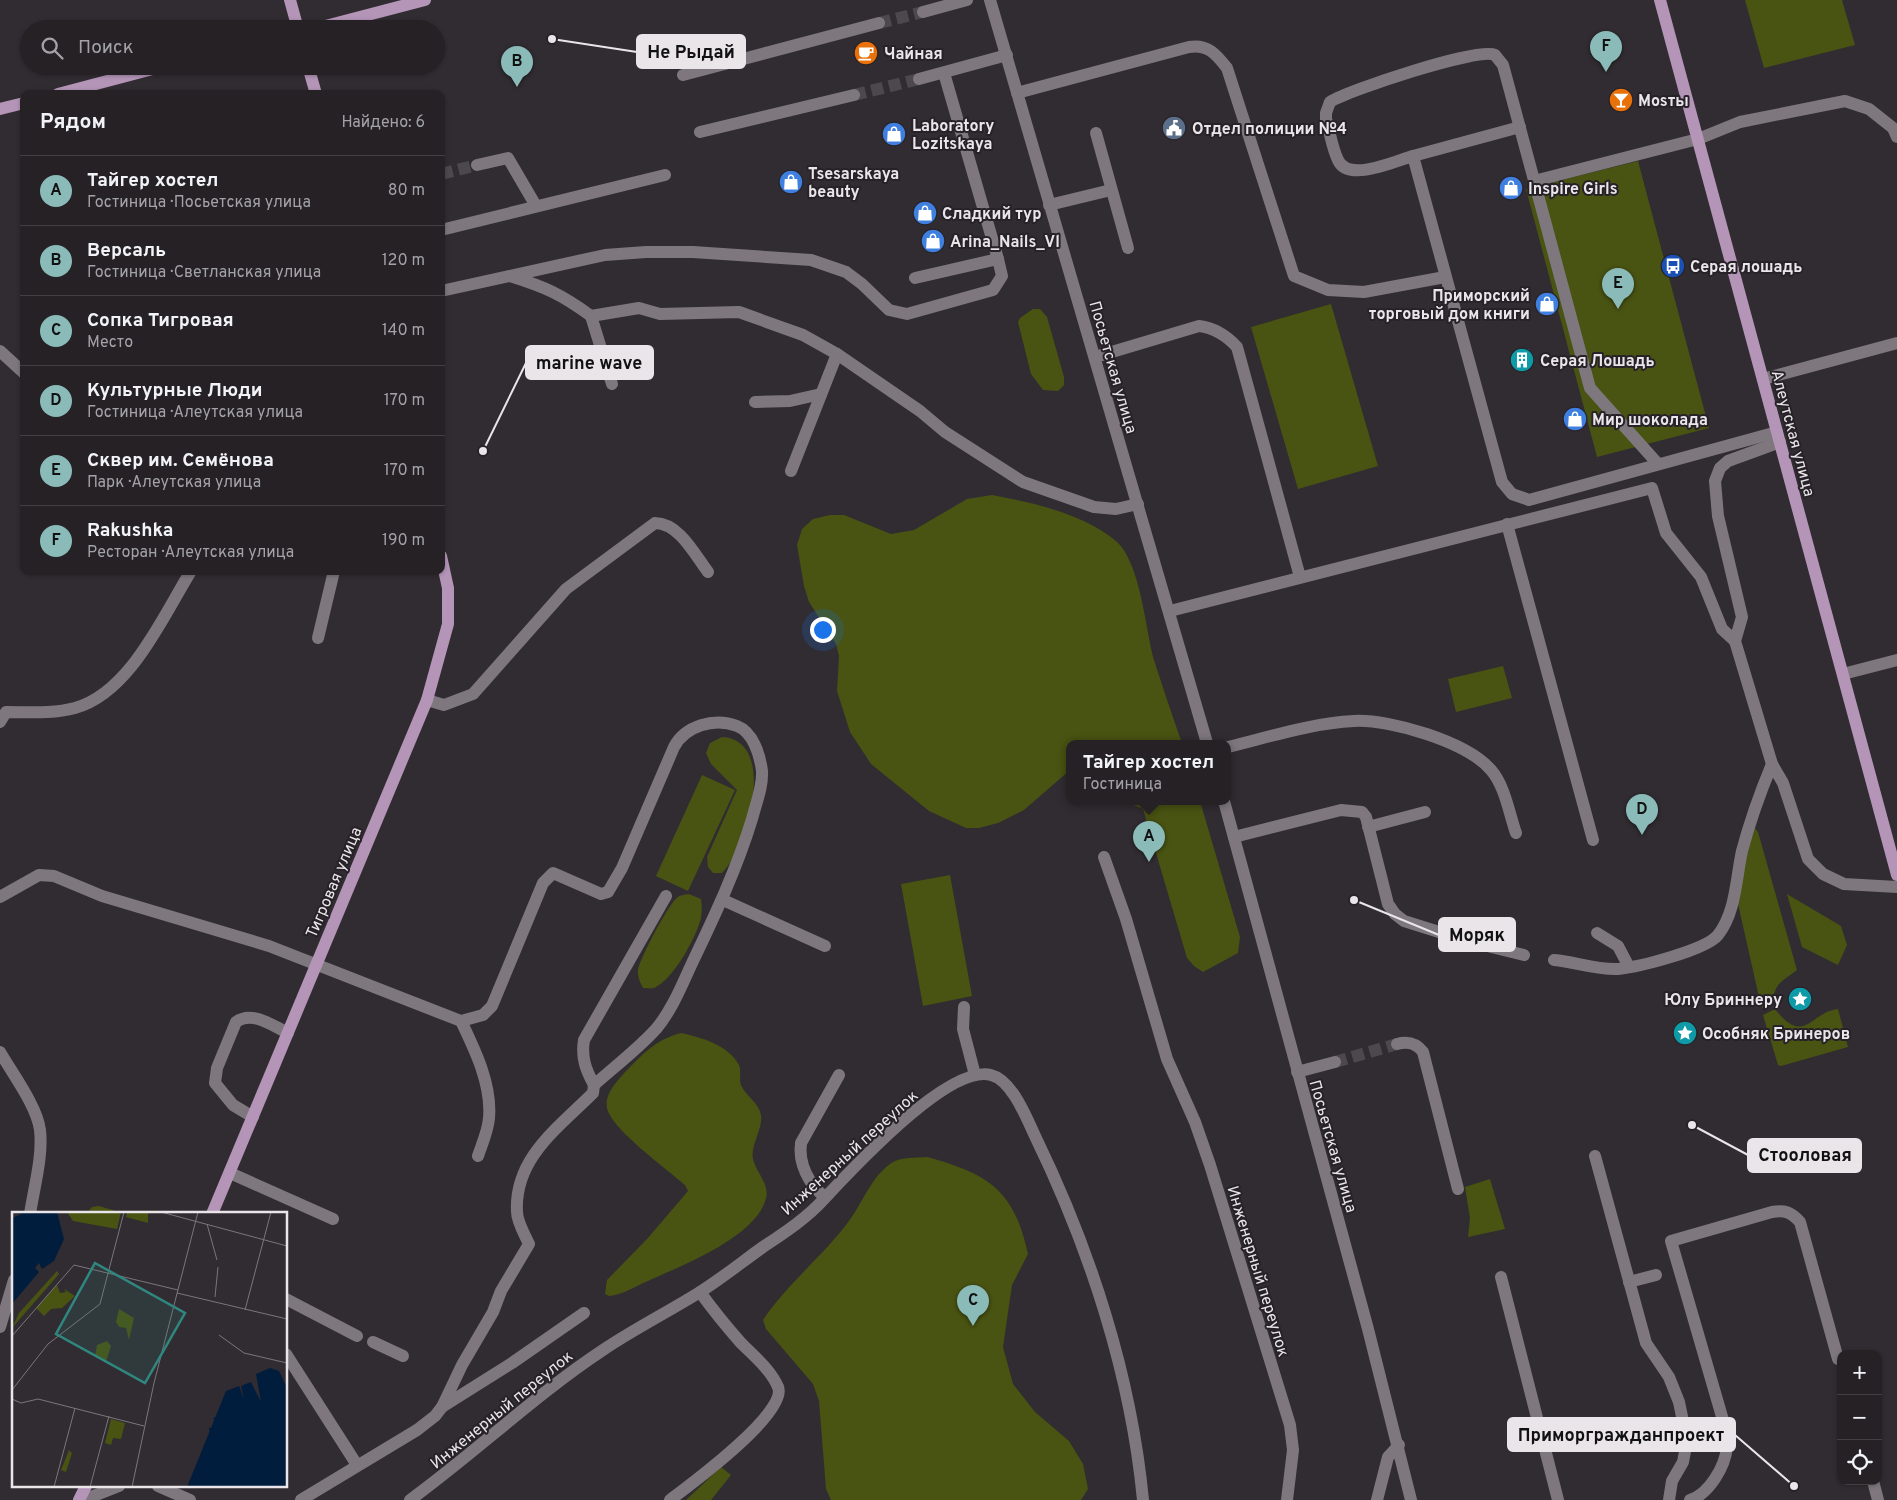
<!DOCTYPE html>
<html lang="ru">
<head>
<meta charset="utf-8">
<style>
  :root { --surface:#252125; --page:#2d292d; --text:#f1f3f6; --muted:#a3a3a7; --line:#423e42; --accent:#8bbbb9 }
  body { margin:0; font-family:Overpass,sans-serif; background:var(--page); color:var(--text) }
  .controls { position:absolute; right:15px; bottom:15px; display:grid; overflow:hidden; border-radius:10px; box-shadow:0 1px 4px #0004 }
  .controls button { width:45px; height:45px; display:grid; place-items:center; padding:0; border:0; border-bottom:1px solid var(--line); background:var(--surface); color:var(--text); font:25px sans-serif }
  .you { position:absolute; left:822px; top:629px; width:18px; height:18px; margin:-12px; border:4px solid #fff; border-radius:50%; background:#1a73e8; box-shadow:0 0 0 8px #1a73e833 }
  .badge { display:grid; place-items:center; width:32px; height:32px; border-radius:50%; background:var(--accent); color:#111; font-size:16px; font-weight:700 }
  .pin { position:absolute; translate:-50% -41px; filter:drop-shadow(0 1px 2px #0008) }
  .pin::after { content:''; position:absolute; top:26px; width:18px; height:15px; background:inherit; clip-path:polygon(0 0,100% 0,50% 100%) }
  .popup { position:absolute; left:1066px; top:740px; width:165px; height:65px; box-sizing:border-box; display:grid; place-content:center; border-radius:10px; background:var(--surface); filter:drop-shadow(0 1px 4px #0005); font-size:16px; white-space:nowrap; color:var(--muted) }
  .popup b { font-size:19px; color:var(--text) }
  .popup::after { content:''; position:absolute; left:50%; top:100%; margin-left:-10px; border:10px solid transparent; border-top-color:var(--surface) }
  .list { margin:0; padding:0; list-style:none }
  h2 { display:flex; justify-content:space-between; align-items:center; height:65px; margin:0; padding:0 20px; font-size:21px }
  h2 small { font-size:16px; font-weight:400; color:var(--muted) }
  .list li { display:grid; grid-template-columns:32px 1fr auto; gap:15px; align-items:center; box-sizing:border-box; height:70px; padding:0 20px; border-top:1px solid var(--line) }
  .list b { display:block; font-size:19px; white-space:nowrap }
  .list p { margin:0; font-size:16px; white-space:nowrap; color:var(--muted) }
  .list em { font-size:16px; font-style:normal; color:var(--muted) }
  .icon { flex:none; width:28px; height:28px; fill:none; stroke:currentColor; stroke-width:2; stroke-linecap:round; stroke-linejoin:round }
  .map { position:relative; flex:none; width:1897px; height:1500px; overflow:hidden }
  .search { position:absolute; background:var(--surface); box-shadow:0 1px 4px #0004; left:20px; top:20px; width:425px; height:55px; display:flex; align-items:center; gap:12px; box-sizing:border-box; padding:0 18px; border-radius:28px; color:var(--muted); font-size:19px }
  .panel { position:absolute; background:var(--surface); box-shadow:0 1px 4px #0004; left:20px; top:90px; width:425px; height:485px; border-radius:10px }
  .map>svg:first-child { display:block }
  .green { fill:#495312 }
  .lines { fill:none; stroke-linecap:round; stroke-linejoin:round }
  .minor-tunnel { stroke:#4d484d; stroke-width:12; stroke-dasharray:12 6; stroke-linecap:butt }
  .minor { stroke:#7e787e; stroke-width:12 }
  .major { stroke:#b495b8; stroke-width:12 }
  .labels { text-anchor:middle; stroke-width:4; stroke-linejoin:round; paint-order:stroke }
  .poi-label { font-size:16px; font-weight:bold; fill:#e9e5e9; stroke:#272227; text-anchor:start }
  .street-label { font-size:16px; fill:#e9e5e9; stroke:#272227 }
  .inset-river { fill:none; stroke:#001d3e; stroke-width:2.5 }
  .inset-road { fill:none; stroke:#7b767b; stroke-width:1 }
  .view { fill:#308780; fill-opacity:0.15; stroke:#308780; stroke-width:2.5 }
  .inset-edge { fill:none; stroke:#e9e5e9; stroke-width:2.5 }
  .leader { fill:none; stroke:#e9e5e9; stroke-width:2 }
  .callout-dot { fill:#e9e5e9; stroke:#272227; stroke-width:2 }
  .callout { fill:#e9e5e9; stroke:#e9e5e9; stroke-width:2 }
  .callout-label { font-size:18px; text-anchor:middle; font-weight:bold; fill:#111 }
</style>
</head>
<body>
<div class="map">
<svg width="1897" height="1500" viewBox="0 0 1897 1500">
  <rect width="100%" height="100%" fill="#312c31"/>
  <!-- green -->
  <g class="green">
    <polygon points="1745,0 1842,0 1855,45 1764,68"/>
    <polygon points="1638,161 1709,428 1597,457 1526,189"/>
    <polygon points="1331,304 1378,466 1298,489 1251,327"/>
    <polygon points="1033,309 1040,309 1047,317 1064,377 1064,385 1058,391 1043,390 1031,374 1018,322 1020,318"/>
    <path d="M992,495C1033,503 1082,513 1116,541C1141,563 1145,628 1154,660C1163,688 1172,715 1182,743H1070V770L1024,810L998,823L979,828H966L929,811L871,764L850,732L837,691L839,656L836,644L809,602L804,586L797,545L802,529L813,519L830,515H844L891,534L914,530L967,499Z"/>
    <polygon points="1503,666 1512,698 1456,712 1448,679"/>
    <path d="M722,737C779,740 747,849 722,873H713L708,867L707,857L737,790L711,764L706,753L710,743Z"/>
    <polygon points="702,775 735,790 688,891 656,876"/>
    <polygon points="1124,801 1200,801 1240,937 1238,953 1203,972 1194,966 1187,958 1143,809"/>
    <path d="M1754,827L1758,832L1797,970C1783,981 1773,983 1773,1005L1763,1008L1761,1006L1738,904L1747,853Z"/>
    <polygon points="950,875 972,996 923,1006 901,884"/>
    <path d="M689,894L701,899C702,906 702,912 701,918C696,938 673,980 654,988C650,989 646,988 643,988C640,982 637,976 638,969C641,957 668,904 678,897C680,895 685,895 689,894Z"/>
    <polygon points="1787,894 1841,926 1847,945 1838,965 1802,947"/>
    <path d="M1775,1009C1805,1047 1810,1012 1838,1009L1848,1047L1781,1066L1778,1065L1763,1015Z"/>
    <path d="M681,1033C700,1037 729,1045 739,1065C742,1072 738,1081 742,1087C747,1097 759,1103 761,1115C763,1130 750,1145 753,1159C756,1172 770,1185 766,1198C757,1237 680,1266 648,1281C636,1286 622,1295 609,1296L605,1294L607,1280L647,1239L688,1191L685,1185C667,1169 611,1129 607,1108C604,1093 619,1079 628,1069C646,1051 656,1040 681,1033Z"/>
    <path d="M927,1157C989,1174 1014,1190 1028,1254L1012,1285L1003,1347L1013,1384L1035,1412L1069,1441L1083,1464L1088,1489L1081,1500H831L826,1489L819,1401L813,1384L766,1329L763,1320C787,1284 823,1256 849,1221C863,1202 872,1175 893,1162C901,1157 917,1158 927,1157Z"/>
    <polygon points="1490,1179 1505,1229 1468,1237 1470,1218 1465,1187"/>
    <polygon points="99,1206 126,1214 86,1214 92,1207"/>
    <polygon points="721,1467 731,1475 711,1500 686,1500"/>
  </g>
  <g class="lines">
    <!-- minor-tunnel -->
    <g class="minor-tunnel">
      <polyline points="879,23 923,12"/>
      <polyline points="854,95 919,79"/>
      <polyline points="441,174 477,165"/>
      <polyline points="1335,1062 1397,1044"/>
    </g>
    <!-- minor -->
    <g class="minor">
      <polyline points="990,0 1207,743"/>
      <polyline points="923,12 967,0"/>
      <polyline points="683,75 879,23"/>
      <polyline points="919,79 1007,55"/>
      <path d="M1017,93L1189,47C1208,44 1216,54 1227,68L1294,276L1328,290L1364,292L1445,277"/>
      <polyline points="700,132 854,95"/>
      <polyline points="1096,133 1128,248"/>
      <polyline points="1413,156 1520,127"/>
      <polyline points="477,165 508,158 536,206"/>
      <polyline points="1534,181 1698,139 1740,122 1845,101 1869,109 1893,128 1897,137"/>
      <polyline points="1049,205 1111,190"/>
      <polyline points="441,230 665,175"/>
      <path d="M510,276C545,287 561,294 591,316L639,308L660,314L739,312L803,335L837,354"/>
      <polyline points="915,278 998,259"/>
      <polyline points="441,291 605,255 646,252 693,252 811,260 846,272 862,284 889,310 907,314 993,290 1002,276 998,259 944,73"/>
      <polyline points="591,316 612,384"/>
      <polyline points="0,351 24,373"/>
      <path d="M1095,357L1199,326C1215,328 1226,335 1237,347L1300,577"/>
      <polyline points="1763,379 1897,343"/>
      <polyline points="755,402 790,401 821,394"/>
      <polyline points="1780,442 1728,461 1720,468 1715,481 1718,516 1742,617 1735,641 1772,764 1783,783 1808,859 1823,874 1844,884 1897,887"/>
      <path d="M1658,464L1590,388L1503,65L1495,55C1478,47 1349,90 1330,102L1326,113V119C1330,132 1332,148 1338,160C1348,183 1395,161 1413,156L1502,482L1512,494L1529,500L1777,432"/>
      <polyline points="791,471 837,354 920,411 945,432 1023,482 1094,507 1116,509 1138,504"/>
      <polyline points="1507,524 1593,840"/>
      <polyline points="1170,611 1652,488 1666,533 1701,577 1722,629 1735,641"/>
      <polyline points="318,638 334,571"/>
      <polyline points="1843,674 1897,660"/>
      <path d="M427,700L444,705L473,694L566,589L655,523C679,523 695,555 708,572"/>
      <path d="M0,722L6,712C28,712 53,714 75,708C130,693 163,616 191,571"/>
      <path d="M1228,747C1269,737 1312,723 1354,721C1391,719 1467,742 1491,770C1505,786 1509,813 1516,833"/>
      <polyline points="1224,801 1368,1329 1411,1500"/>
      <polyline points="1368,827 1425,812"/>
      <polyline points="1234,837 1341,810 1362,812 1366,817 1388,904 1395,914 1404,921 1471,942 1524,955"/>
      <polyline points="1104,857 1126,919 1167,1059 1195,1122 1210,1165 1290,1425 1293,1450 1287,1500"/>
      <path d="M0,897L39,875L54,876L102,896L269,946L461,1021L483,1015L492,1006L543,883L553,873L601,894L608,892L622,868L674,747C685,726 714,717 737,726C753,732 760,755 762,771C763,787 756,803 752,819C737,868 716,913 694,959C683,982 673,1009 656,1029C638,1049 614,1067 594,1085L593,1093C559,1127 514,1158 517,1212C517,1222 525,1235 529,1244L501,1291L493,1312L462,1365L442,1407L435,1416L417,1430L301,1500"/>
      <polyline points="723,900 825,946"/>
      <polyline points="1597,933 1618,946 1629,967"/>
      <path d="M1554,960C1576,962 1596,970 1618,969C1639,967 1706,950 1718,935C1736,912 1736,878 1742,851C1750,821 1760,793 1772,764"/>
      <polyline points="964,1007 963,1029 975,1075"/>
      <path d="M461,1021C475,1050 492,1085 489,1118C488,1131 482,1144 478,1156"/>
      <path d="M1397,1044C1408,1041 1416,1043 1423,1052L1458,1189"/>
      <path d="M0,1052C12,1073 37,1106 40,1130C43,1157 34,1187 30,1214"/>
      <polyline points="1297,1072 1335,1062"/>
      <path d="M594,1085C586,1070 581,1058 584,1040L666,896"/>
      <path d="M253,1117L233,1105L215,1083L217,1068L236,1022C252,1010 273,1026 288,1033"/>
      <polyline points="1595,1156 1646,1343 1669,1377 1679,1402 1687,1441 1683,1462 1672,1481 1669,1500"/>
      <polyline points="230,1173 333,1219"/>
      <path d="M825,1197C809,1185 798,1163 801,1143L839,1075"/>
      <polyline points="1501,1277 1558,1500"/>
      <polyline points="1629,1282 1656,1275"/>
      <polyline points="286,1299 357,1336"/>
      <polyline points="0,1327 14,1280"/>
      <polyline points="373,1342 403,1356"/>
      <polyline points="286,1354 357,1465"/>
      <polyline points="442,1407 512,1363 584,1313"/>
      <polyline points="1873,1481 1878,1500"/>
      <polyline points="158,1486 190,1500"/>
      <polyline points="83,1500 119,1486"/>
      <path d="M410,1500C476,1452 535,1395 603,1350C634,1329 668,1312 700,1292C722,1278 742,1262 763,1247C784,1233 807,1218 824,1199C851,1170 949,1064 991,1075C1012,1080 1027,1119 1035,1136C1090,1249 1131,1375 1143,1500"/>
      <path d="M670,1500C690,1485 789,1412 778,1387C771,1370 754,1356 741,1343C726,1326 713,1310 700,1292"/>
      <polyline points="1377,1500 1388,1457 1399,1445"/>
      <path d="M1690,1500C1709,1494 1725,1467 1727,1447C1727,1441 1726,1434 1725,1427L1671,1241L1772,1212C1785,1210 1791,1212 1800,1222L1838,1359"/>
    </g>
    <!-- major -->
    <g class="major">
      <polyline points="290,0 298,29"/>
      <polyline points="1660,0 1897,875"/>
      <polyline points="314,29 425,0"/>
      <polyline points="308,66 316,94"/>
      <polyline points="58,94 164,66"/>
      <polyline points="0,109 24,103"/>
      <polyline points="212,1214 427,700 448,624 448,588 441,556"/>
      <polyline points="79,1500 86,1486"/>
    </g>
  </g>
  <!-- icons -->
  <defs>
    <g id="cafe-disc" transform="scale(1.25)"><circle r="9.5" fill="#e8710a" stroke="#272227"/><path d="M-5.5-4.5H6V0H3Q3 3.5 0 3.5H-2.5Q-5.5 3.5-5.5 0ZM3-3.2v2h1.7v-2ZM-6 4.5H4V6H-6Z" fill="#fff"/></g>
    <g id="bar-disc" transform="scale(1.25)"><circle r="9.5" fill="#e8710a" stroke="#272227"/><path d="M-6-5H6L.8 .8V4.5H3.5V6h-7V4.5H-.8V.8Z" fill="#fff"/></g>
    <g id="civic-disc" transform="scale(1.25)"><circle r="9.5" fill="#5c6f8a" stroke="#272227"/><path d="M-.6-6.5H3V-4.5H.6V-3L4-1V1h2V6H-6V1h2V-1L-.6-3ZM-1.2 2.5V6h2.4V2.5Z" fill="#fff"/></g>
    <g id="shop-disc" transform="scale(1.25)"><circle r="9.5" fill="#3f7fe0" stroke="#272227"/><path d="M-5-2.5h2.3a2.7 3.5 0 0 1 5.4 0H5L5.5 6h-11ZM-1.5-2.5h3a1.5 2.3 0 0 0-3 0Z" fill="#fff"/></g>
    <g id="bus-disc" transform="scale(1.25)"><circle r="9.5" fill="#1a4fb4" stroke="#272227"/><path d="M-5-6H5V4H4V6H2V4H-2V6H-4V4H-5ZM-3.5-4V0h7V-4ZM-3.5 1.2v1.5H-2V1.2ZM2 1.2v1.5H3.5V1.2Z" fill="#fff"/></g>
    <g id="building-disc" transform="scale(1.25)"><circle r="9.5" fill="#0f9aa8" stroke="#272227"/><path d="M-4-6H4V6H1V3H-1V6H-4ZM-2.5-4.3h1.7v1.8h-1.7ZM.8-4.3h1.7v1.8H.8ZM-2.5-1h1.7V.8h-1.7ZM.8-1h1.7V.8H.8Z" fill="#fff"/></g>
    <g id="sight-disc" transform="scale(1.25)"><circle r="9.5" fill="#0f9aa8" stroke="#272227"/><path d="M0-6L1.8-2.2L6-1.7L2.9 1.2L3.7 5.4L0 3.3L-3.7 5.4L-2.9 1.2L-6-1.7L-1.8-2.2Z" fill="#fff"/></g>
  </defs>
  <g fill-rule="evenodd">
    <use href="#cafe-disc" x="866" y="53"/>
    <use href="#bar-disc" x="1621" y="100"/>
    <use href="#civic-disc" x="1174" y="128"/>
    <use href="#shop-disc" x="894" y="134"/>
    <use href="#shop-disc" x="791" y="182"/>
    <use href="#shop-disc" x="1511" y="188"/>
    <use href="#shop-disc" x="925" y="213"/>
    <use href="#shop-disc" x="933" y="241"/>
    <use href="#bus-disc" x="1673" y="266"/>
    <use href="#shop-disc" x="1547" y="304"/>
    <use href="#building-disc" x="1522" y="360"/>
    <use href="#shop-disc" x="1575" y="419"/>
    <use href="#sight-disc" x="1800" y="999"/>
    <use href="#sight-disc" x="1685" y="1033"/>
  </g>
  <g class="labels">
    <!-- poi labels -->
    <g class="poi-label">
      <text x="884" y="59">Чайная</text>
      <text x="1638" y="106">Mosты</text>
      <text x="912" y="131">Laboratory<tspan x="912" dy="18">Lozitskaya</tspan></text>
      <text x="1192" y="134">Отдел полиции №4</text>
      <text x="808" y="179">Tsesarskaya<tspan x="808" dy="18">beauty</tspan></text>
      <text x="1528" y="194">Inspire Girls</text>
      <text x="942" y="219">Сладкий тур</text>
      <text x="950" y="247">Arina_Nails_Vl</text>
      <text x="1690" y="272">Серая лошадь</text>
      <text x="1530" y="301" text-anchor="end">Приморский<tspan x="1530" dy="18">торговый дом книги</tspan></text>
      <text x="1540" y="366">Серая Лошадь</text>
      <text x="1592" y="425">Мир шоколада</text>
      <text x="1782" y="1005" text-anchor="end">Юлу Бриннеру</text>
      <text x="1702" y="1039">Особняк Бринеров</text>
    </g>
    <!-- street labels -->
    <g class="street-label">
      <text transform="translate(1114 367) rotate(74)" y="6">Посьетская улица</text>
      <text transform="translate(1794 433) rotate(75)" y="6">Алеутская улица</text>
      <text transform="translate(333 882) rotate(-67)" y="6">Тигровая улица</text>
      <text transform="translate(1334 1146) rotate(74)" y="6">Посьетская улица</text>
      <text transform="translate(849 1152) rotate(-42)" y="6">Инженерный переулок</text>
      <text transform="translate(1259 1271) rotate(73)" y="6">Инженерный переулок</text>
      <text transform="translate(501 1409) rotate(-39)" y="6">Инженерный переулок</text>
    </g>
  </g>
  <!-- overview -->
  <g transform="translate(12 1212)">
    <rect width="275" height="275" fill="#312c31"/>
    <path d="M55,0H109L105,17L61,9ZM115,0H136V11L114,5ZM45,59L47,62L0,116L7,101ZM45,73L48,81L54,80L52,77L63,84L50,96L39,97L32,104L24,96ZM107,97L122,106L117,128L114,116L107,115L104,110ZM95,129L99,134L94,150L83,144L85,133ZM99,207L113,211L109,227L101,226L99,233L93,231ZM57,238L60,241L54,260L49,258Z" fill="#495312"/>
    <path d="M0,0H45L52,27L42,49L30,57L27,51L23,56L27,60L0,92V6L10,2ZM258,156L267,159L275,176V275H175L214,179L227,174L232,187L229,174L239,170L249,190L244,162Z" fill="#001d3e"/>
    <path class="inset-river" d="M202,206L216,218L224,248M206,211L214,220L227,268L224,275M198,216L216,274M204,238L214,275M225,252L232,275M217,275L248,189M229,275L244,199M234,275L247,192M244,275L246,202"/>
    <path class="inset-road" d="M149,0L275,34M195,12L205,48M165,81L275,107M203,85L206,55M233,98L259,0M207,123L232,141L275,151M0,124L62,53L166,78M0,178L36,132L88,92L112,0M0,187L9,191L26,187L132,214M42,275L63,196M78,275L97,204M120,275L142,171L186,0"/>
    <path class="view" d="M83,51L173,101L133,171L44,122Z"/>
    <rect width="275" height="275" class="inset-edge"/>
  </g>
  <!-- callouts -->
  <path class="leader" d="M552 39L637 52M483 451L526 363M1354 900L1439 935M1692 1125L1748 1155M1794 1486L1735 1435"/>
  <g class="callout-dot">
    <circle cx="552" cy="39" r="5"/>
    <circle cx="483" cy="451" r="5"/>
    <circle cx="1354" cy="900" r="5"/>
    <circle cx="1692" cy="1125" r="5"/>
    <circle cx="1794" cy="1486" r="5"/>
  </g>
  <g class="callout">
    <rect x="637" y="35" width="108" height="33" rx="5"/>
    <rect x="526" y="346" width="127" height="33" rx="5"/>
    <rect x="1439" y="918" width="76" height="33" rx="5"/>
    <rect x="1748" y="1139" width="113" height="33" rx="5"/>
    <rect x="1508" y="1418" width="227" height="33" rx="5"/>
  </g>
  <g class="callout-label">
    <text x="691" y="58">Не Рыдай</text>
    <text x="589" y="369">marine wave</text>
    <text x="1477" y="941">Моряк</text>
    <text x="1805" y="1161">Стооловая</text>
    <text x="1621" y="1441">Приморгражданпроект</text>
  </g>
</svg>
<div class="controls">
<button>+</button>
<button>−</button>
<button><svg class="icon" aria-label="locate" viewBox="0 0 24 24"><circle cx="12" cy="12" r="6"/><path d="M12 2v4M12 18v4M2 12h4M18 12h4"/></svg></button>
</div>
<div class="you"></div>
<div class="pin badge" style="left:1149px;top:862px">A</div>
<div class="popup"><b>Тайгер хостел</b>Гостиница</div>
<div class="pin badge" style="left:517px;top:87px">B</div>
<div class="pin badge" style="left:973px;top:1326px">C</div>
<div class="pin badge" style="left:1642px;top:835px">D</div>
<div class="pin badge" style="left:1618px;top:309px">E</div>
<div class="pin badge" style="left:1606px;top:72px">F</div>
<div class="search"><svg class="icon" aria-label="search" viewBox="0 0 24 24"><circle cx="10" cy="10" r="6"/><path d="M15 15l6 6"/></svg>Поиск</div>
<section class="panel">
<h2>Рядом<small>Найдено: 6</small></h2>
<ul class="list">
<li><span class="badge">A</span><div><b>Тайгер хостел</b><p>Гостиница · Посьетская улица</p></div><em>80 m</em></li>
<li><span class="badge">B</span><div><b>Версаль</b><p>Гостиница · Светланская улица</p></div><em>120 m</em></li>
<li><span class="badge">C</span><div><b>Сопка Тигровая</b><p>Место</p></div><em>140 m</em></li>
<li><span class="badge">D</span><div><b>Культурные Люди</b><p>Гостиница · Алеутская улица</p></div><em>170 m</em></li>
<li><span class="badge">E</span><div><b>Сквер им. Семёнова</b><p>Парк · Алеутская улица</p></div><em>170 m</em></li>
<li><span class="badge">F</span><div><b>Rakushka</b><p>Ресторан · Алеутская улица</p></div><em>190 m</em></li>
</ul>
</section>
</div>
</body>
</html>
